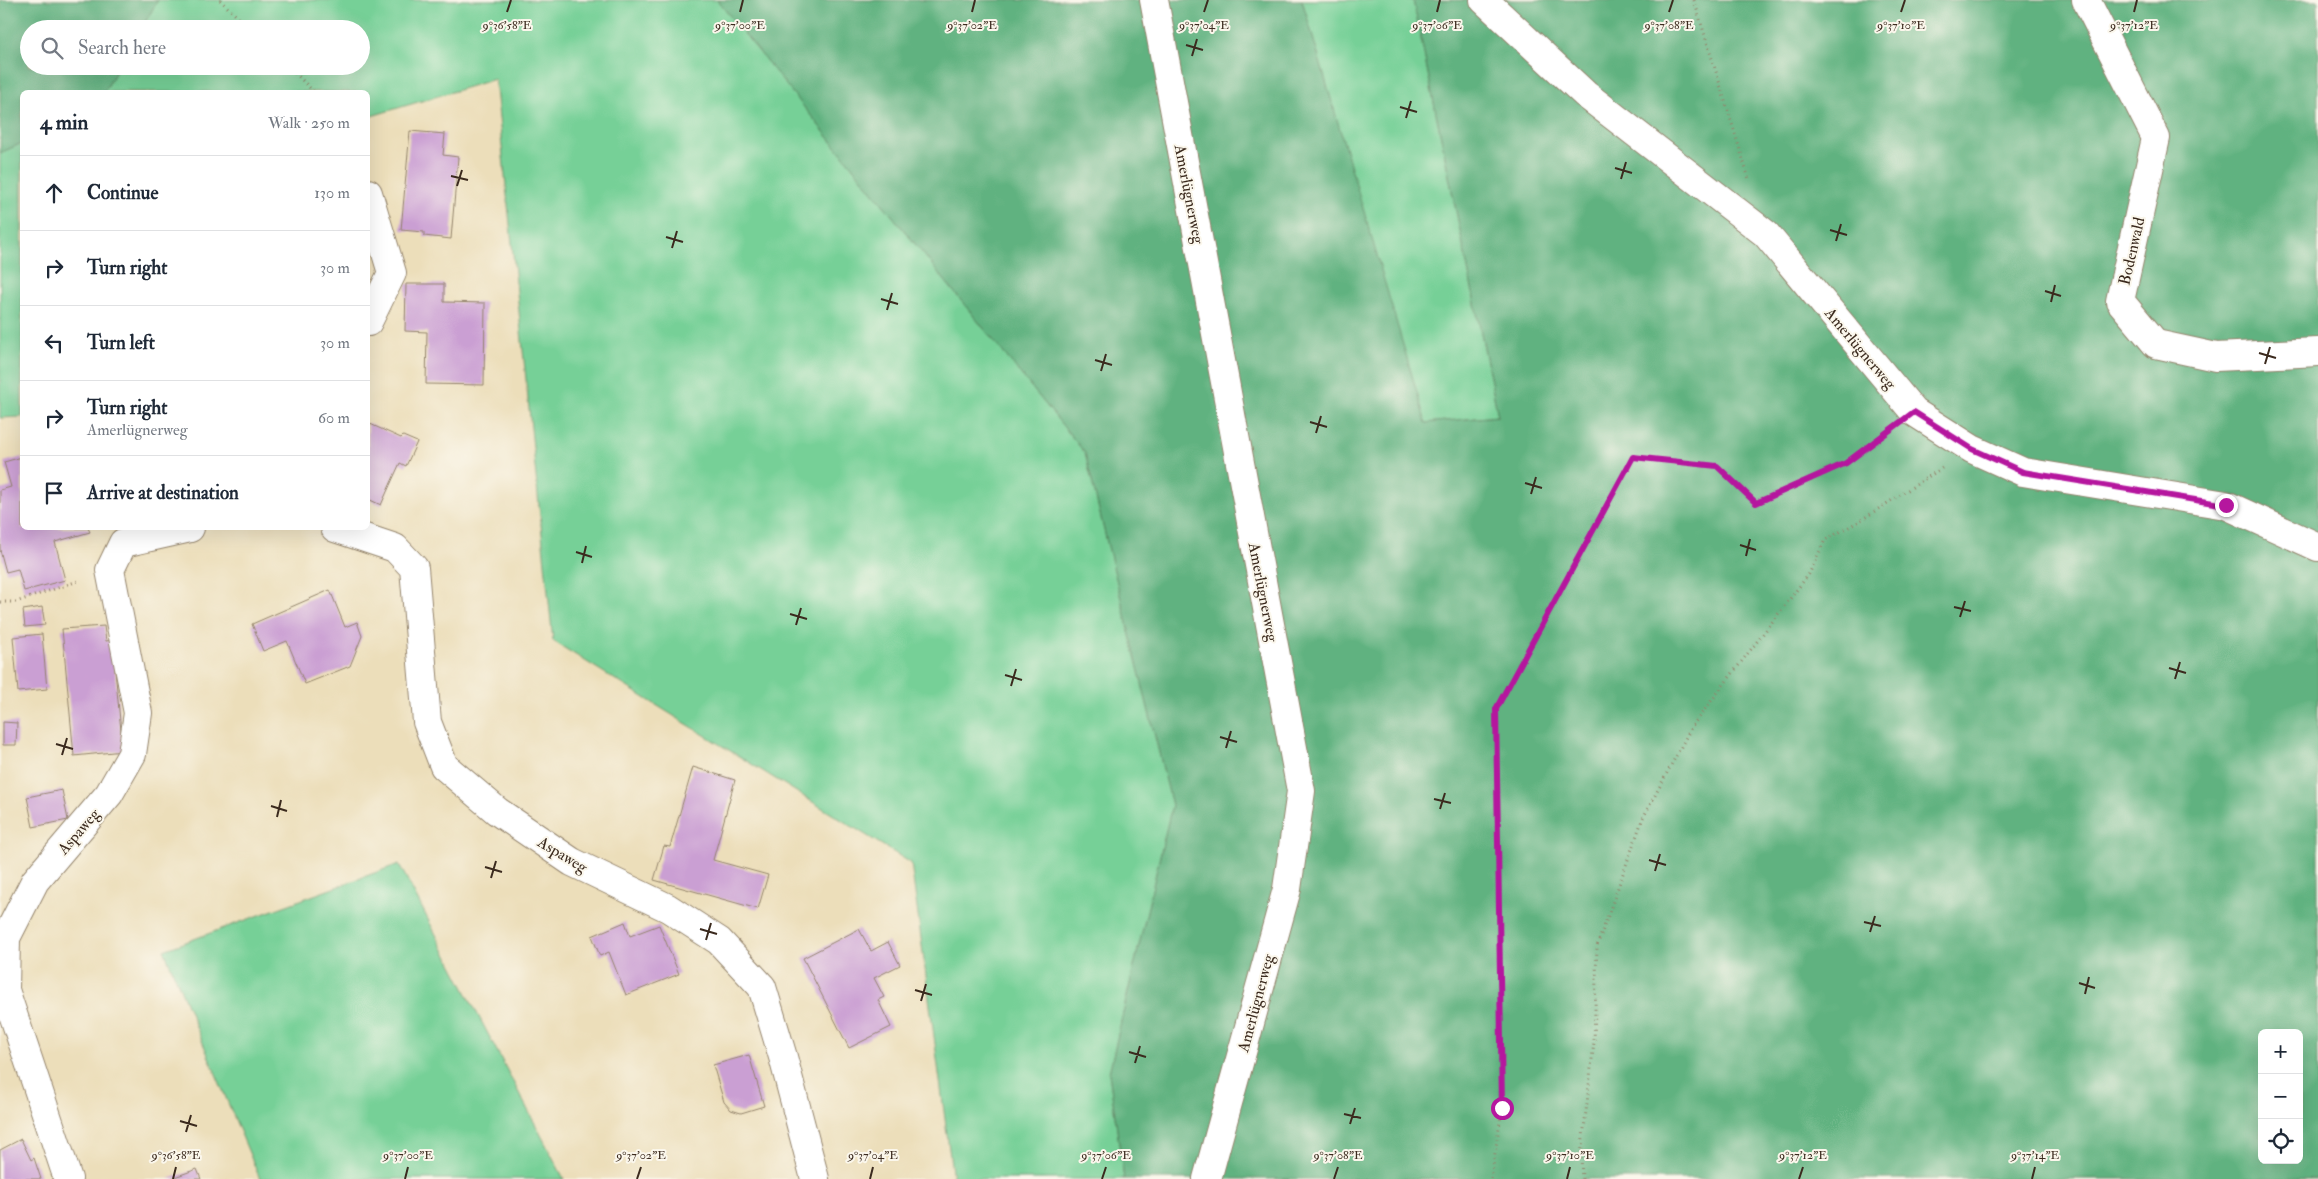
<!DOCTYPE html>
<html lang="en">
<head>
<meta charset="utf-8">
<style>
  :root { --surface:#fff; --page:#f2f2f3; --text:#1f2937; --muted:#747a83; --line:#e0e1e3 }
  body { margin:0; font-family:"IM FELL Double Pica",serif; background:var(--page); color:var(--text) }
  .controls { position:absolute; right:15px; bottom:15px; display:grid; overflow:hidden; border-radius:8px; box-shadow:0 5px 20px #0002 }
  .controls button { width:45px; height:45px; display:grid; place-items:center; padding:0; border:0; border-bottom:1px solid var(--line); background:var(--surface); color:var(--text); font:25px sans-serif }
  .stop { position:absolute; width:15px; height:15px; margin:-11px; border:4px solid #b5179e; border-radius:50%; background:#fff }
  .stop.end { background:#b5179e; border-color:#fff; box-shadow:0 1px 5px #0008 }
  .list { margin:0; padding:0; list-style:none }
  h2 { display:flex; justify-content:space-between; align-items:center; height:65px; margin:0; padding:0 20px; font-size:21px }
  h2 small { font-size:16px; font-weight:400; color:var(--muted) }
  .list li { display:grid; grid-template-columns:32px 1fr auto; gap:15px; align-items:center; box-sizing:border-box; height:75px; padding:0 20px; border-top:1px solid var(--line) }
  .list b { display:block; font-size:19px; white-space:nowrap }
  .list p { margin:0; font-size:16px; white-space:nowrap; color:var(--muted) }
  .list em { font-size:16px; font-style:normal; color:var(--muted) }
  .icon { flex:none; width:28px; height:28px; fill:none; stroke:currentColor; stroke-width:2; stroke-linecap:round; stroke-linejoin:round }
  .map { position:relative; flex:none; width:2318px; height:1179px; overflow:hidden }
  .search { position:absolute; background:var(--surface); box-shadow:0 5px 20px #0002; left:20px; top:20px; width:350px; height:55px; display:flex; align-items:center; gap:12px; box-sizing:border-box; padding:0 18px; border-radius:28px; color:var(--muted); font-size:19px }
  .panel { position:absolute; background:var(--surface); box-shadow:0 5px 20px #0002; left:20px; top:90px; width:350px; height:440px; border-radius:8px }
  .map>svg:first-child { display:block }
  .green { fill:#76d097; stroke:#587d5a }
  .forest { fill:#60b280; stroke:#4e6e4f; fill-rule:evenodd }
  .building { fill:#ca9fd3 }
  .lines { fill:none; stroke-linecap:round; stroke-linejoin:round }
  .minor-casing { stroke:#94846c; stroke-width:30 }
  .path { stroke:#94846c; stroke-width:3; stroke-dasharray:1 4; stroke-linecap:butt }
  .minor { stroke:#fff; stroke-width:28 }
  .route { stroke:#b5179e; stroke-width:6 }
  .ticks { fill:none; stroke:#3b2a1e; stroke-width:2 }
  .labels { text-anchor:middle; stroke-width:4; stroke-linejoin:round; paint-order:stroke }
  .street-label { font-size:16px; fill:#3b2a1e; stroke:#fbf7ec }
  .ticks-label { font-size:12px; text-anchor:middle; fill:#3b2a1e; stroke:#fbf7ec; stroke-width:4; stroke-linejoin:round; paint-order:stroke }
</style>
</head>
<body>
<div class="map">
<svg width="2318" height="1179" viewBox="0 0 2318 1179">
  <rect width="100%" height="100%" fill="#fbf7ec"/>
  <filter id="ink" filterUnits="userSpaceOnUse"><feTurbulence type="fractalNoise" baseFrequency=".02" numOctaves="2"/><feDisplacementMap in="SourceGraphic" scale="10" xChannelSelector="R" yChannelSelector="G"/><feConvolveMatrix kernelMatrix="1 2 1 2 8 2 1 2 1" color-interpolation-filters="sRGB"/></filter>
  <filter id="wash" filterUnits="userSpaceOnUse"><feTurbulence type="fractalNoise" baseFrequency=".0096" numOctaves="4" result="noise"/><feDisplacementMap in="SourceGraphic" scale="20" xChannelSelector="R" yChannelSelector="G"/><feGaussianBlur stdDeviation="1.12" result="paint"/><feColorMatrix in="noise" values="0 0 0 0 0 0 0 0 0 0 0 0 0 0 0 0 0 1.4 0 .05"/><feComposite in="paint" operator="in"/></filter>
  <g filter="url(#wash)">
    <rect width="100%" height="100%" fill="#ecdeba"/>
    <!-- green -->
    <g class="green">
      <polygon points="158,0 717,0 1085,453 1172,805 1109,1073 1124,1179 953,1179 911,863 553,641 495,79 368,117 368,92 104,92 119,66 361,66 361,29 141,29"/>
      <polygon points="1302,0 1413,0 1498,416 1425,423"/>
      <polygon points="22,143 22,417 0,418 0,153"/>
      <polygon points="399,864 564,1179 260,1179 164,950"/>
    </g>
    <!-- forest -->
    <g class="forest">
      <polygon points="0,0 158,0 141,29 29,29 29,66 119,66 104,92 22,92 22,143 0,153"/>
      <path d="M717,0H1302L1426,423L1498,416L1413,0H2318V1179H1124L1109,1073L1172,805L1085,453ZM2262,1033H2299V1160H2262Z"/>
    </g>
    <g id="blocks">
      <!-- building -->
      <g class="building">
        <polygon points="410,131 445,134 443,155 458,157 451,239 424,236 424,232 401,230"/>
        <polygon points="406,284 444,284 444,302 485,303 484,385 426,384 427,332 405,331"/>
        <polygon points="368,423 401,438 403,436 417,442 406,466 400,463 381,505 368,499"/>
        <polygon points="22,457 22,528 88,528 90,532 55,542 65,580 24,591 18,569 6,572 0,550 0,490 11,487 4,462"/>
        <polygon points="330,590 345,627 357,622 362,636 350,666 305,684 287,641 263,651 252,624"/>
        <polygon points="42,607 45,625 25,627 23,610"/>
        <polygon points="104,626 106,641 112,640 123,751 74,756 62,629"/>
        <polygon points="42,634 47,689 18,692 13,637"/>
        <polygon points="3,722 17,723 16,745 3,745"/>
        <polygon points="693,767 735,780 713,860 768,875 758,909 654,880 664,846 670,847"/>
        <polygon points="62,790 68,820 33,827 27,797"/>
        <polygon points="625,922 630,936 659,925 679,974 626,995 609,952 600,956 592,936"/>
        <polygon points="859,929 871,951 888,942 900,965 874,978 884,997 878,1000 891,1027 849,1048 803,958"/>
        <polygon points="749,1055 764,1106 741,1113 731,1110 724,1102 713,1065"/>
        <polygon points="21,1139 31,1160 34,1158 41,1179 0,1179 0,1150"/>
        <polygon points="197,1169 201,1179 169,1179"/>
      </g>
    </g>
  </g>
  <g filter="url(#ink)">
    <use href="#blocks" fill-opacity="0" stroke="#94846c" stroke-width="1"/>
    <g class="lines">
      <!-- minor casing -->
      <g class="minor-casing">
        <g id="minor">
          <polyline points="1154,0 1301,791 1287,889 1207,1179"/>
          <polyline points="1484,0 1585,94 1766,234 1914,412 1972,449 2023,472 2226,505 2318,547"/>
          <polyline points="2086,0 2156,138 2120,301 2156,344 2216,357 2318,352"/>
          <polyline points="368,193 392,273 368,322"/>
          <polyline points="335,528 395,548 414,568 427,722 444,766 497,811 572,862 668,908 719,941 762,987 783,1057 815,1179"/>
          <polyline points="68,1179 5,990 6,938 35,881 109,794 132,754 138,713 110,570 123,543 190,528"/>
        </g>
      </g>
      <!-- path -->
      <g class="path">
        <polyline points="220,0 250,29"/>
        <polyline points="1694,0 1749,179"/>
        <polyline points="288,66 314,92"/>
        <polyline points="0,602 16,602 81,580"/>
        <polyline points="1491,1179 1502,1108 1496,709 1633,457 1717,466 1756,503 1846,463 1889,431"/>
        <polyline points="1582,1179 1581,1155 1594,1042 1597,946 1643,818 1692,726 1809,574 1825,540 1858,522 1942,468"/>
      </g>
      <!-- minor -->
      <use href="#minor" class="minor"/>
    </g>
  </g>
  <g class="lines" filter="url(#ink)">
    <!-- route -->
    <polyline class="route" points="1502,1108 1496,709 1633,457 1717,466 1756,503 1846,463 1914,412 1972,449 2023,472 2226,505"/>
  </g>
  <!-- ticks -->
  <path class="ticks" d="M507,12L511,0M740,12L743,0M972,12L975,0M1204,12L1208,0M1437,12L1440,0M1669,12L1673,0M1901,12L1905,0M2134,12L2137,0M1186,45L1203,50M1192,56L1197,39M1400,107L1417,112M1406,118L1411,101M1615,168L1632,173M451,176L468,180M1621,179L1626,162M457,186L462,170M1830,230L1847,235M666,237L683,242M1836,241L1841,224M672,248L677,231M2045,291L2061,296M881,299L898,304M2051,302L2055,285M887,310L892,293M2259,353L2276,358M1095,360L1112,365M2265,364L2270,347M1101,371L1106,354M1310,422L1327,427M1316,433L1321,416M1525,483L1542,488M1531,494L1536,477M1740,545L1756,550M576,552L592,557M1746,556L1750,539M582,563L586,546M1954,607L1971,611M790,614L807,619M1960,617L1965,601M796,625L801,608M2169,668L2186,673M1005,675L1022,680M2175,679L2180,662M1011,686L1016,669M1220,737L1237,742M56,744L73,749M1226,748L1231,731M62,755L67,738M1434,799L1451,803M271,806L287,811M1440,809L1445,793M277,817L281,800M1649,860L1666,865M485,867L502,872M1655,871L1660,854M491,878L496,861M1864,922L1881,926M700,929L717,934M1870,932L1875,916M706,940L711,923M2079,983L2095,988M915,990L932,995M2085,994L2089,977M921,1001L926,984M1129,1052L1146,1057M1135,1063L1140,1046M1344,1114L1361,1118M180,1121L197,1126M1350,1124L1355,1108M186,1132L191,1115M173,1179L176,1167M405,1179L408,1167M637,1179L641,1167M870,1179L873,1167M1102,1179L1106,1167M1334,1179L1338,1167M1567,1179L1570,1167M1799,1179L1803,1167M2032,1179L2035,1167"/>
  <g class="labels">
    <!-- street labels -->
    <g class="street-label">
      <text transform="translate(1190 194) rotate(79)" y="6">Amerlügnerweg</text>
      <text transform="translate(2131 251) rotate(-77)" y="6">Bodenwald</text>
      <text transform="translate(1861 348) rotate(50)" y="6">Amerlügnerweg</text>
      <text transform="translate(1264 592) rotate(79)" y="6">Amerlügnerweg</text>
      <text transform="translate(78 831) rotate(-49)" y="6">Aspaweg</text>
      <text transform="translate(563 854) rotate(31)" y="6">Aspaweg</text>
      <text transform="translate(1255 1003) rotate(-75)" y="6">Amerlügnerweg</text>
    </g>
  </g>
  <g class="ticks-label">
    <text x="507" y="29">9°36'58"E</text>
    <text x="740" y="29">9°37'00"E</text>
    <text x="972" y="29">9°37'02"E</text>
    <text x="1204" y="29">9°37'04"E</text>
    <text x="1437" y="29">9°37'06"E</text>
    <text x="1669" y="29">9°37'08"E</text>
    <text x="1901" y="29">9°37'10"E</text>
    <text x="2134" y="29">9°37'12"E</text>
    <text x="176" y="1159">9°36'58"E</text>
    <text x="408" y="1159">9°37'00"E</text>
    <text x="641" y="1159">9°37'02"E</text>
    <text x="873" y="1159">9°37'04"E</text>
    <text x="1106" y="1159">9°37'06"E</text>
    <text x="1338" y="1159">9°37'08"E</text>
    <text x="1570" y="1159">9°37'10"E</text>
    <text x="1803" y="1159">9°37'12"E</text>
    <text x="2035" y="1159">9°37'14"E</text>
  </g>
</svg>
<div class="controls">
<button>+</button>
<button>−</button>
<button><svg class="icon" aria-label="locate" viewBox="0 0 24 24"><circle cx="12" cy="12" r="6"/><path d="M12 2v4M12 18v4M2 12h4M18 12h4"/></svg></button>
</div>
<div class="stop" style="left:1502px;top:1108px"></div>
<div class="stop end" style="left:2226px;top:505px"></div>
<div class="search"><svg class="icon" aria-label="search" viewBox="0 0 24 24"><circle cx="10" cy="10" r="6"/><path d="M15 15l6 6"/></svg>Search here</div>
<section class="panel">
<h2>4 min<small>Walk · 250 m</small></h2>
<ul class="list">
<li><svg class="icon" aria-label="ahead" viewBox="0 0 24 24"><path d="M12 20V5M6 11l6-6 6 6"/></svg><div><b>Continue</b></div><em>130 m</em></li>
<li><svg class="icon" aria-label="right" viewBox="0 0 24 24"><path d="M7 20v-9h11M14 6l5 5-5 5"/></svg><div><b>Turn right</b></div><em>30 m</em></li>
<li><svg class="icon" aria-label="left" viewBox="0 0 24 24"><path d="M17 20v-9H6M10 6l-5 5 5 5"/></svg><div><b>Turn left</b></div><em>30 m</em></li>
<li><svg class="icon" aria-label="right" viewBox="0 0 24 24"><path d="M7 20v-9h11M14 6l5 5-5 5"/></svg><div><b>Turn right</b><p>Amerlügnerweg</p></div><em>60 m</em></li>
<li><svg class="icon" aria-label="arrive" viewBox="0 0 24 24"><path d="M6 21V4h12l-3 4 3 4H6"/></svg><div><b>Arrive at destination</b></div></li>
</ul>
</section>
</div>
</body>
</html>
